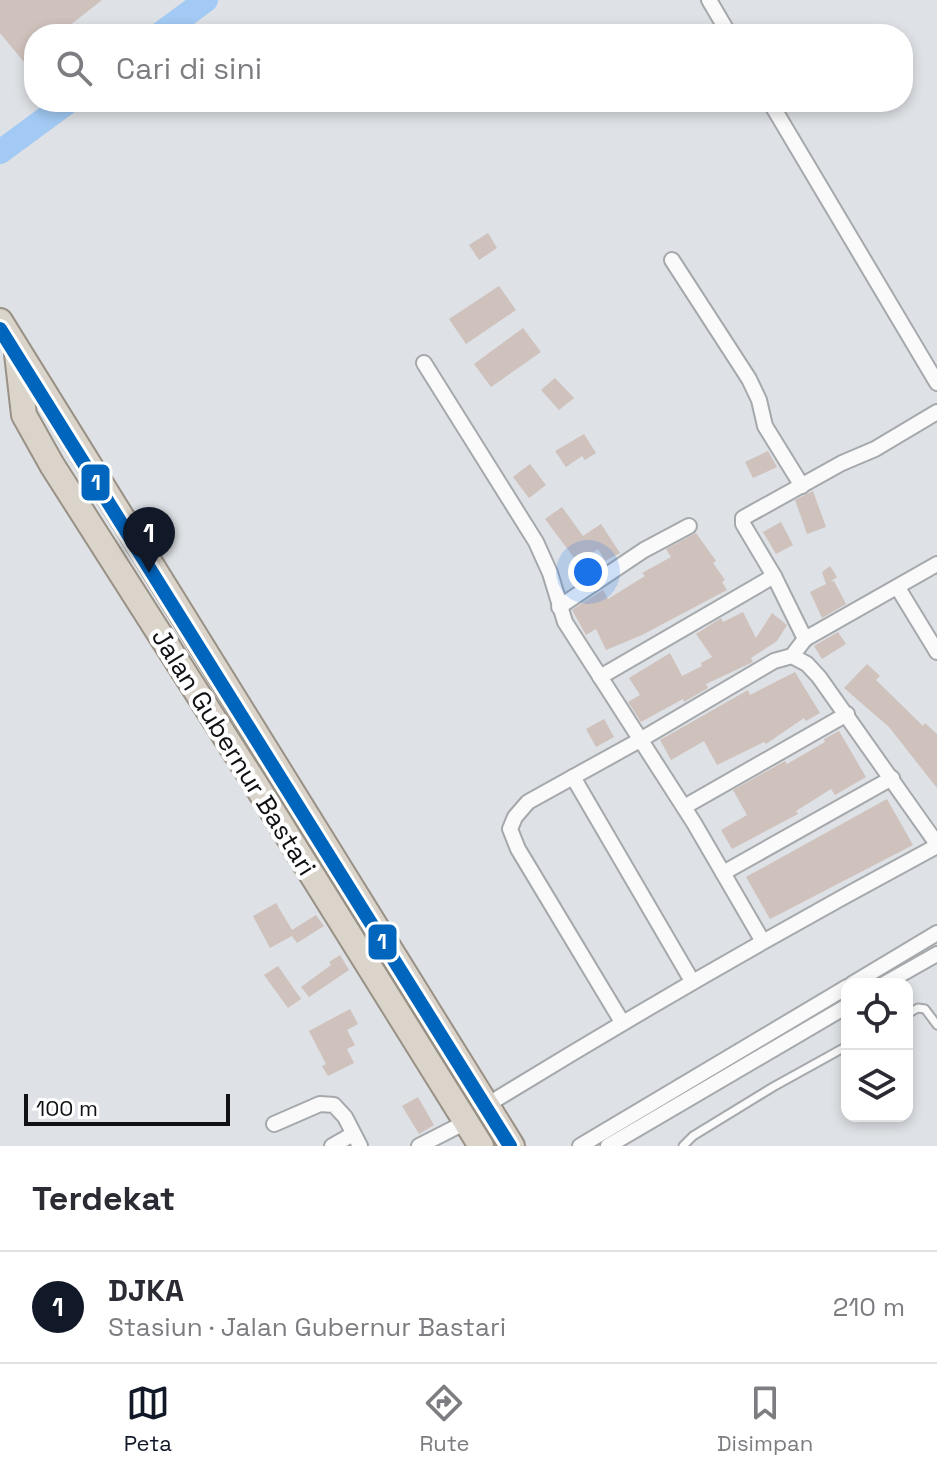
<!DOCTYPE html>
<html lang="id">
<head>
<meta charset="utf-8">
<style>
  :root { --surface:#fff; --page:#f7f7f7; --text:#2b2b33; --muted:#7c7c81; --line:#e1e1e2; --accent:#111827 }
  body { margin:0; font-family:"Space Grotesk",sans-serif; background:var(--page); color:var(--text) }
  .controls { position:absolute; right:24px; bottom:24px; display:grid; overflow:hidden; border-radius:16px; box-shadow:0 4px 12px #0003 }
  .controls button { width:72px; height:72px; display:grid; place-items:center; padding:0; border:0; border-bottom:2px solid var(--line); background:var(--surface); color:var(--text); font:40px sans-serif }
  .scale { position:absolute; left:24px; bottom:20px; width:206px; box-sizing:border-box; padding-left:8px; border:4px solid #0f1114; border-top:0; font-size:22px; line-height:28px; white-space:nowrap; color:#0f1114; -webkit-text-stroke:6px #fff; paint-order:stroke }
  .you { position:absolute; left:588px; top:572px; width:28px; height:28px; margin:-20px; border:6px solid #fff; border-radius:50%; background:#1a73e8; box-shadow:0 0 0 12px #1a73e833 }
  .badge { display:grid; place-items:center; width:52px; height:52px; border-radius:50%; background:var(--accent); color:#fff; font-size:26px; font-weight:700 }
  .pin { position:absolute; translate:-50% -66px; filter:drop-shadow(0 2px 4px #0008) }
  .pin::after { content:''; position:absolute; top:42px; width:28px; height:24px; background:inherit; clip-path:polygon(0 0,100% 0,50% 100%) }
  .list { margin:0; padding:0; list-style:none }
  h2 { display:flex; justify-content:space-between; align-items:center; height:104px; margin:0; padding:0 32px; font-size:34px }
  h2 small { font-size:26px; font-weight:400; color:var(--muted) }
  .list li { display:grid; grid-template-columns:52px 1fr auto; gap:24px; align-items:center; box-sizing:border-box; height:112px; padding:0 32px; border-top:2px solid var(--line) }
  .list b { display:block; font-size:30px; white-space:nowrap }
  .list p { margin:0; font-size:26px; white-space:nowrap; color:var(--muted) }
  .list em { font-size:26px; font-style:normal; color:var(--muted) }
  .icon { flex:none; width:44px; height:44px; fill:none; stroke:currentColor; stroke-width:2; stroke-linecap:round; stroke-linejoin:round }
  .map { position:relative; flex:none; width:937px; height:1146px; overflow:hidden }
  .search { position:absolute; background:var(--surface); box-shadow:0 4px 12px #0003; left:24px; right:24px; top:24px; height:88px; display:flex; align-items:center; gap:20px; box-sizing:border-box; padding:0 28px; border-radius:32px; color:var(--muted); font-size:30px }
  .sheet { height:216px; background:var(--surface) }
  nav { display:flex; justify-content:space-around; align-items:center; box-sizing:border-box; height:112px; border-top:2px solid var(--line); background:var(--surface); font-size:22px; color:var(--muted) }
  nav a { display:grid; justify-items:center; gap:4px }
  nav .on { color:var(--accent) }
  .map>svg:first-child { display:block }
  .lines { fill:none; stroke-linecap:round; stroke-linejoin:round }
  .river { stroke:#a2caf4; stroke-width:24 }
  .building { fill:#cfc1bc }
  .service-casing { stroke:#a6a9ac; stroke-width:11 }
  .minor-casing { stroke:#a6a9ac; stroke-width:18 }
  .trunk-casing { stroke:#999185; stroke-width:28 }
  .service { stroke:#fafafb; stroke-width:7 }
  .minor { stroke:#fafafb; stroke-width:14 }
  .trunk { stroke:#dad4ca; stroke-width:24 }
  .rail-1-casing { stroke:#fff; stroke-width:20 }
  .rail-1 { stroke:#0065bd; stroke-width:14 }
  .labels { text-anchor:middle; stroke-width:8; stroke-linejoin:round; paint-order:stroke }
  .street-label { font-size:26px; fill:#0f1114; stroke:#fff }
  .line-badge { stroke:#fff; stroke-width:3 }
  .badge-label { font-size:22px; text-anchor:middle; font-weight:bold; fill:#fff }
</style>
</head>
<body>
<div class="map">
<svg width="937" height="1146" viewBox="0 0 937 1146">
  <rect width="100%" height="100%" fill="#dee1e5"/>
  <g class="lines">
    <!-- river -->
    <g class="river">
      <polyline points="160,34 206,0"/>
      <polyline points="0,152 68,102"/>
    </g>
  </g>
  <!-- building -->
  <g class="building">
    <polygon points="0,0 102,0 59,34 34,34 34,54 24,62 0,33"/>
    <polygon points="488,233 497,248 479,260 469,245"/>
    <polygon points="499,286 516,310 466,344 449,319"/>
    <polygon points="523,328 541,352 491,387 474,364"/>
    <polygon points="555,378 574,398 559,410 541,390"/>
    <polygon points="584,434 596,453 585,460 582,456 566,467 555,451"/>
    <polygon points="768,451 777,467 753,478 745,462"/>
    <polygon points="530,464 546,485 529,498 513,477"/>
    <polygon points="813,491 826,527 807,534 795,500"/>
    <polygon points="562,507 583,536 601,524 620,553 605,561 598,549 578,563 545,519"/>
    <polygon points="781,522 793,545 776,554 763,532"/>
    <polygon points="696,533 716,561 713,563 725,580 722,582 727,590 642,635 606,650 596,629 586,635 572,610 603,590 608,599 645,576 642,573 671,557 666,549"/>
    <polygon points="830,566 837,577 830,582 834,581 846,604 822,618 810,592 826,584 822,572"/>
    <polygon points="743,612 756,638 772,613 787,625 777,641 751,658 753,662 706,684 708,688 684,702 683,699 641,722 628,702 640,695 629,678 670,653 682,676 702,666 701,663 712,657 696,634 721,618 723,622"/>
    <polygon points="838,632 846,644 822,659 814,646"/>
    <polygon points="867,664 880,676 876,680 923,726 925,723 937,734 937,788 889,727 844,688"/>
    <polygon points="795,672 820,713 806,721 804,718 766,744 764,742 717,765 704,741 671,760 660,740 748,690 750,695"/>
    <polygon points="604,719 614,737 596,747 586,729"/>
    <polygon points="839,731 866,777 835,795 831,789 796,811 798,814 732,849 721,830 747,815 733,790 785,761 787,764 825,742 824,739"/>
    <polygon points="887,799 913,845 770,919 746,877"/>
    <polygon points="276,903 292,930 316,915 324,926 297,943 292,936 270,948 253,916"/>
    <polygon points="340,955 349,970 309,997 301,987 331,965 329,962"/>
    <polygon points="278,966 301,999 288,1008 264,975"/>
    <polygon points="350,1009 358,1024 347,1030 355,1045 347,1049 354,1063 328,1076 322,1066 326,1064 309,1031"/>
    <polygon points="418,1097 434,1125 419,1134 402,1106"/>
  </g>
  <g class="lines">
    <!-- service casing -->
    <g class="service-casing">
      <g id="service">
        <polyline points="907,1014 918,1008 925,1009 937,1025"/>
        <polyline points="683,1146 693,1136 773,1087 847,1046"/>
      </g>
    </g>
    <!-- minor casing -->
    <g class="minor-casing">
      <g id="minor">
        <polyline points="709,0 729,34"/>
        <polyline points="770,102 937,383"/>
        <polyline points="672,260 749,379 759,400 765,426 802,486"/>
        <polyline points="424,363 536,542 550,573 565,622 694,823 762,940"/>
        <polyline points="898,588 937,652"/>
        <polyline points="559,607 644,550 689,526"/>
        <polyline points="805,639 937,564"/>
        <polyline points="792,656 805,639 774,576 743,524 743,518 842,463 875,449 937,412"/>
        <polyline points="600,677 774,576"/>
        <polyline points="573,777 692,981"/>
        <polyline points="684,807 847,714"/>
        <polyline points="723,873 892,778"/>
        <polyline points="852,984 937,933"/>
        <polyline points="884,984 937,954"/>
        <polyline points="622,1022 518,849 510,829 515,817 528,802 640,740 774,661 792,656 807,664 819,677 937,844"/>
        <path d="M487,1105C635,1014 784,928 937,846"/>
        <polyline points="274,1124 320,1104 334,1105 345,1117 360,1146"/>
        <polyline points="332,1146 353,1134"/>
        <polyline points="419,1146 466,1122"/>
        <polyline points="580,1146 847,987"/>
        <polyline points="608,1146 847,1006"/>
      </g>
    </g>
    <!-- trunk casing -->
    <g class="trunk-casing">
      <g id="trunk">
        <polyline points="0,321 512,1146"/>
        <polyline points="17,354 24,415 52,465 256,785 481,1146"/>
      </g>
    </g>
    <!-- service -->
    <use href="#service" class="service"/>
    <!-- minor -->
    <use href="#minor" class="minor"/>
    <!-- trunk -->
    <use href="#trunk" class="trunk"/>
    <!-- rail-1 casing -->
    <g class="rail-1-casing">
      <polyline id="rail-1" points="0,329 510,1146"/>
    </g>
    <!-- rail-1 -->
    <use href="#rail-1" class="rail-1"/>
  </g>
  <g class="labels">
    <!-- street labels -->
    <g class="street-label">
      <text transform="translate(234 752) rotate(58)" y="9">Jalan Gubernur Bastari</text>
    </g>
  </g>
  <g class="line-badge">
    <rect x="80" y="463" width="31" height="39" rx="8" fill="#0065bd"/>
    <rect x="367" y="923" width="31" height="38" rx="8" fill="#0065bd"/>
  </g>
  <g class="badge-label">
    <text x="96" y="490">1</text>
    <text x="382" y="949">1</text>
  </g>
</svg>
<div class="controls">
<button><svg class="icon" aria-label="locate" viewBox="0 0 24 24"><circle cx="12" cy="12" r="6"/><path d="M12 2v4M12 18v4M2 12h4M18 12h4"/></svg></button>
<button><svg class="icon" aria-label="layers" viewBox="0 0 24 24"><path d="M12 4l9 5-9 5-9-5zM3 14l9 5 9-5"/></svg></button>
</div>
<div class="scale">100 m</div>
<div class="you"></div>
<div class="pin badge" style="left:149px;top:573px">1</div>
<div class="search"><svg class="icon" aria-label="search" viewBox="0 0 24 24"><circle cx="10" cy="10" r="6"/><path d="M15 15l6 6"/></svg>Cari di sini</div>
</div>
<section class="sheet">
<h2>Terdekat<small></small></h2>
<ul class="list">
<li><span class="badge">1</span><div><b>DJKA</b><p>Stasiun · Jalan Gubernur Bastari</p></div><em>210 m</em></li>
</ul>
</section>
<nav>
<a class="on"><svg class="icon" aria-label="map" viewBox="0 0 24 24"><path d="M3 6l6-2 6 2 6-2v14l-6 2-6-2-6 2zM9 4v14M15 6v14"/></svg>Peta</a>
<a><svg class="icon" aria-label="directions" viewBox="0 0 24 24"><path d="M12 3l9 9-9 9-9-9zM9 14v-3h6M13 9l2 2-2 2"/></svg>Rute</a>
<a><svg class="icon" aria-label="saved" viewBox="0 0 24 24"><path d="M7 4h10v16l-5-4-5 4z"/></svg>Disimpan</a>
</nav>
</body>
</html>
